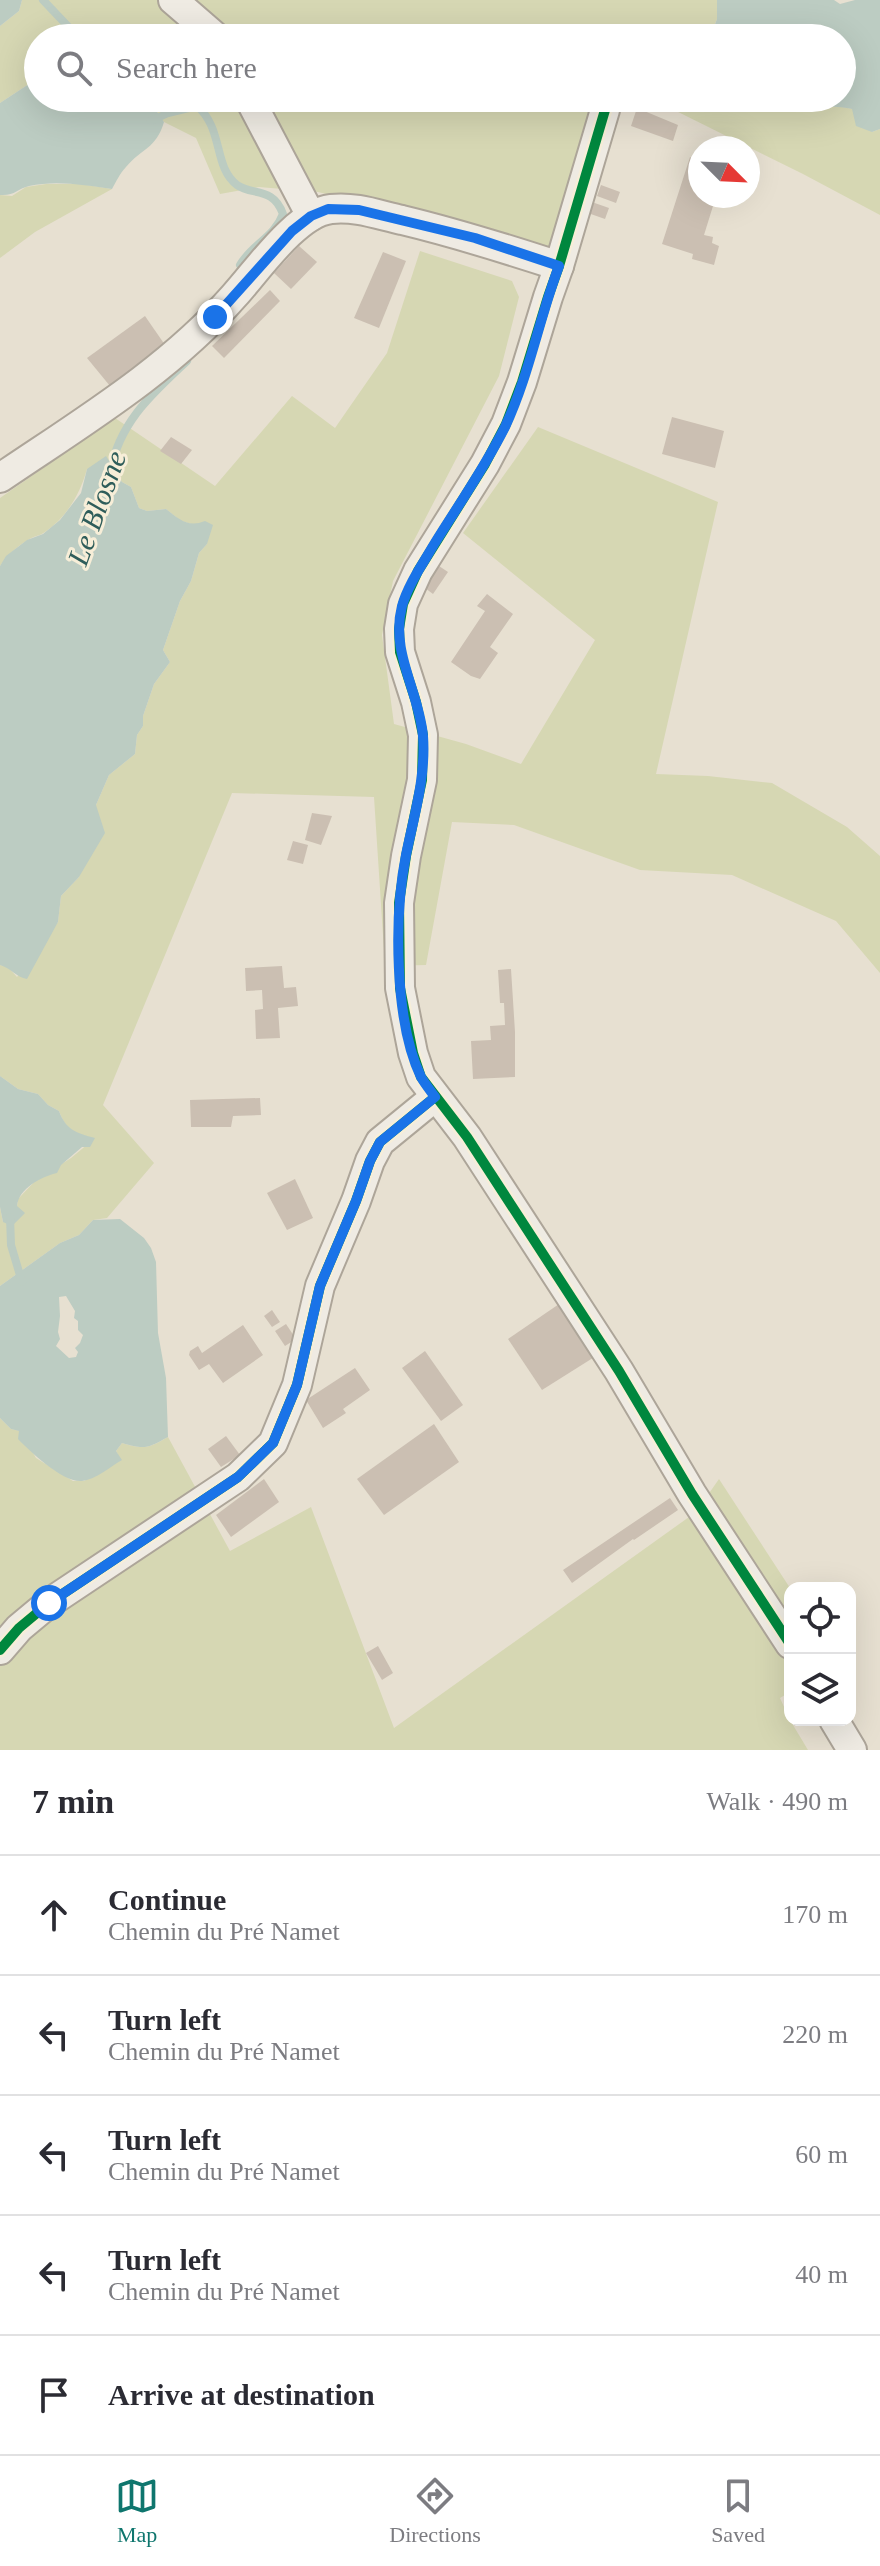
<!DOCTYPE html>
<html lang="en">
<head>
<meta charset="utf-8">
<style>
  :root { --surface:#fff; --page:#f2f2f3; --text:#2b2b33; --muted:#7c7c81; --line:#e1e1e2; --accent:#0f766e }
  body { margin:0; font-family:"Times New Roman",serif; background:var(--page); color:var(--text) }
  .controls { position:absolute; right:24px; bottom:24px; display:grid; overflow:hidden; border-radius:16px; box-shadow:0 8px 32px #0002 }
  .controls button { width:72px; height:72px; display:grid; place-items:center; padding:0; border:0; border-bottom:2px solid var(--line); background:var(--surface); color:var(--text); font:40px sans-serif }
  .compass { position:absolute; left:688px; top:136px; width:72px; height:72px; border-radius:50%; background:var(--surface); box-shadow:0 8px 32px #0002; rotate:114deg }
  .stop { position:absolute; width:24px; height:24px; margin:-18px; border:6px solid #1a73e8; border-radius:50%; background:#fff }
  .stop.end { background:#1a73e8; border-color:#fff; box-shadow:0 2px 8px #0008 }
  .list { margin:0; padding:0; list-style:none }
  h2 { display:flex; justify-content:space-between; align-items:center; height:104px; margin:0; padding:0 32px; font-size:34px }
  h2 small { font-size:26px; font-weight:400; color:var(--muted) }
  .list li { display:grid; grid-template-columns:52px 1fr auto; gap:24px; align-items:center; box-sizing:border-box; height:120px; padding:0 32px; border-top:2px solid var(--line) }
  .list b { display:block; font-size:30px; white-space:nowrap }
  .list p { margin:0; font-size:26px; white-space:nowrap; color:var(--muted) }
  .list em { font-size:26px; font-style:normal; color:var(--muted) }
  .icon { flex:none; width:44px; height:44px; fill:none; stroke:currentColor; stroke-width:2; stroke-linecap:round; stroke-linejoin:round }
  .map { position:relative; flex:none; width:880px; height:1750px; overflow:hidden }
  .search { position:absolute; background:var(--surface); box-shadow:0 8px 32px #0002; left:24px; right:24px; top:24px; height:88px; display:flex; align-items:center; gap:20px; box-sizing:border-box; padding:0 28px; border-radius:44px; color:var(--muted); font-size:30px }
  .sheet { height:704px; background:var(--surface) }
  nav { display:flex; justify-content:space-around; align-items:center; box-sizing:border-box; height:112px; border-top:2px solid var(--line); background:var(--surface); font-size:22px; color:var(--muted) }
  nav a { display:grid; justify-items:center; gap:4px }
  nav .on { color:var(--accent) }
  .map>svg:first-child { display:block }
  .green { fill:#d6d7b3 }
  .water { fill:#bcccc2; fill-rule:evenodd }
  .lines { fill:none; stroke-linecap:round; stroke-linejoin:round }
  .stream { stroke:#bcccc2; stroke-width:8 }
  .building { fill:#cbbfb2 }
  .minor-casing { stroke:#ada599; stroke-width:32 }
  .minor { stroke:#efebe3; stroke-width:28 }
  .cycleway-casing { stroke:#f7eed8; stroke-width:15 }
  .cycleway { stroke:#00873e; stroke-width:10 }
  .route { stroke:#1a73e8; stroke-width:10 }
  .labels { text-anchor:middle; stroke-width:6; stroke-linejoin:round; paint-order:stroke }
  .water-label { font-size:30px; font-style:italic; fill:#2f5d5a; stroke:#f7eed8 }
</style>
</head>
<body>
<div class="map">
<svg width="880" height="1750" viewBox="0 0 880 1750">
  <rect width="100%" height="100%" fill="#e7e0d1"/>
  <!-- green -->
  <g class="green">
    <polygon points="22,0 717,0 717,19 712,31 716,38 106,38 103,35 98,38 38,38 38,78 0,103 0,26 19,11"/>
    <polygon points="140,98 594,98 551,249 318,192 259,187 220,194 196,138 164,122 156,110 146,110 141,105"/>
    <path d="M650,98H798C818,109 831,104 853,109L872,132L880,129V215L803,174Z"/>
    <polygon points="46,184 80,184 112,189 35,232 0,258 0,195 12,196 26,187"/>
    <path d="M420,251L512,281L519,297L499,376L393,581L382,635L394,724L466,744L521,764L595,640L463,533L538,427L718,502L656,774L708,776L772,783L847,827L880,856V973L836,921L732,875L640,870L514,825L452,822L426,965L385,966L374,797L232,793L103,1105L154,1163L107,1218L93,1220L79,1235L60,1243L0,1286V1207L3,1222L17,1206L18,1199L36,1180L71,1158L94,1139C74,1132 67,1132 59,1111L48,1105L38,1094L18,1089L0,1076V965L8,967L17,977L58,922L61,896L79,877L96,805L109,775L135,754L137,735L143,726V716L154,684L170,662L163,650L180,601L191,581L199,553L207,544L195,525L181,521L166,509L147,511L139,508L131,487L122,482L112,465L87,469C80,494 67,517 45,532C40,536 33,536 28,540C17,546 7,556 0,566V498L115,418L215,486L292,396L335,428L387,353Z"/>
    <path d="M0,1418L11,1429L20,1431L36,1458L73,1481H84L121,1460L116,1451L122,1443C144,1450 149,1448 168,1437L230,1551L311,1507L394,1728L696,1512L719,1479L790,1588V1692L780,1698L790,1720L808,1750H0Z"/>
  </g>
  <!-- water -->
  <g class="water">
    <polygon points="0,0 22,0 19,11 0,26"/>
    <path d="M717,0H834L840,4L855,0H880V129L872,132L856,126L852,109C832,105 817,108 798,98H842V38H716L712,32L717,19Z"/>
    <path d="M38,78V98H140L141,105L146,110H156L164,122C156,149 142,148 126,167C120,173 116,182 112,189C85,185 56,180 29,186C17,189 15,196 0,195V103Z"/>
    <path d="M106,456L122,482L131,487L139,508L147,511L166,509C179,519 188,528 205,521L213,525L207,544L199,553L191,581L180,601L163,650L170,662L154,684L143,716V726L137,735L135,754L109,775L96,805L105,833L79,877L61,896L58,922L27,979C16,977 11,968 0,965V566L6,556L27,540L43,534L60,520L81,493L87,469Z"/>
    <path d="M0,1076L18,1089L38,1094L48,1105L59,1111C66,1130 76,1133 95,1138L90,1147H82L61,1165L57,1173C41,1177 19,1188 17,1206L25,1213L12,1226L3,1222L0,1207Z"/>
    <path d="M120,1219L144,1238L151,1248L156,1262L158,1333L166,1378L168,1437C148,1448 145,1450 122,1443L116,1451L122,1460C110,1467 95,1480 82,1481C63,1483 30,1451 18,1439L19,1431L11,1429L0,1418V1286L60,1243L79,1235L93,1220ZM66,1296L75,1311L74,1318L78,1321V1330L83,1335L80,1343L75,1348L78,1352L76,1357L69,1358L56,1346L60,1339L58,1332L60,1316L59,1297Z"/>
  </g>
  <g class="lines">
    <!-- stream -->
    <g class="stream">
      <polyline points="43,0 79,38"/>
      <path d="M151,121L168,113L197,106C224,129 213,167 237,185C252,196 273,186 283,214C274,238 252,244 240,265"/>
      <path d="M110,472C120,421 152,394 187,361"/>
      <polyline points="10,1217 11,1245 22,1282"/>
    </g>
  </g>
  <!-- building -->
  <g class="building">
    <polygon points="637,108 678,125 673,141 631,126"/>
    <polygon points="690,157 700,161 700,196 709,196 706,203 713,206 704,235 713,237 712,243 719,246 714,265 692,259 693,254 662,244"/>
    <polygon points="601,185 620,192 616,203 597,196"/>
    <polygon points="589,201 609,208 605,219 585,212"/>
    <polygon points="299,246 317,262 291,289 274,273"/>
    <polygon points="383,252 406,261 379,328 354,318"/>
    <polygon points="270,290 280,301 224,358 212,346"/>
    <polygon points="145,316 165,345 110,386 87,358"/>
    <polygon points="672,417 724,431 715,468 662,454"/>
    <polygon points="171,437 192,450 181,464 160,451"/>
    <polygon points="439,566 448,572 433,594 425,588"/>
    <polygon points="487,594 513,614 490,647 498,653 480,679 471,676 451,662 485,611 477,606"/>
    <polygon points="312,813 332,816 321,845 305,840"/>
    <polygon points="293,841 308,845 303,864 287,860"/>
    <polygon points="282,966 284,988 296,987 298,1006 278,1008 280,1038 256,1039 255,1010 263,1009 262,990 246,991 245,968"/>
    <polygon points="511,969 515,1032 515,1077 473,1079 471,1041 491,1040 490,1026 505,1025 504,1003 500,1003 498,970"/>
    <polygon points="260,1098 261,1115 233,1116 231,1127 191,1127 190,1100"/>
    <polygon points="295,1179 313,1218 287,1230 267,1193"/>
    <polygon points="562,1302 596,1356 542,1390 508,1339"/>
    <polygon points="272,1310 280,1322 272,1327 264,1316"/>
    <polygon points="286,1324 296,1339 285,1346 275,1331"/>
    <polygon points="243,1325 263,1355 223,1383 209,1364 199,1370 189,1355 190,1351 198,1346 202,1353"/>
    <polygon points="425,1351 463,1405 441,1421 402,1368"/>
    <polygon points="355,1368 370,1390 343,1409 346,1413 323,1428 306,1400"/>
    <polygon points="434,1424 459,1462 384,1515 357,1479"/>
    <polygon points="226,1436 240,1455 221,1467 208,1449"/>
    <polygon points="264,1479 279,1502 231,1537 216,1515"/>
    <polygon points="670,1498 678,1510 634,1540 633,1539 572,1583 563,1570"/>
    <polygon points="378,1646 393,1673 382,1680 366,1653"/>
  </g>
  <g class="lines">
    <!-- minor casing -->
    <g class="minor-casing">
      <g id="minor">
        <polyline points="173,0 217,38"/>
        <polyline points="249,98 311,216"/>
        <polyline points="605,110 559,266 548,297 522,382 506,424 485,464 418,571 403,604 399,629 400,652 416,702 423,735 422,780 406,856 399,903 400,988 413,1053 421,1077 467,1137 619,1371 692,1494 790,1644"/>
        <path d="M0,478C81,423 168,371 234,296C257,271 296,213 331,209C355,206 379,215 402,220C456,233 507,249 559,266"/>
        <polyline points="0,1650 19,1628 49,1603 238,1477 273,1443 297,1385 320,1286 356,1201 370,1161 380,1142 435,1097"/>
        <polyline points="834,1720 852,1750"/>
      </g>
    </g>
    <!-- minor -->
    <use href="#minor" class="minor"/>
    <!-- cycleway casing -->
    <g class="cycleway-casing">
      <g id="cycleway">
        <polyline points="605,110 559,266 548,297 522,382 506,424 485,464 418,571 403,604 399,629 400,652 416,702 423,735 422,780 406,856 399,903 400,988 413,1053 421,1077 467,1137 619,1371 692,1494 790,1644"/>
        <polyline points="0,1650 19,1628 49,1603 238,1477 273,1443 297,1385 320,1286 356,1201 370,1161 380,1142 435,1097"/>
      </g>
    </g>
    <!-- cycleway -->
    <use href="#cycleway" class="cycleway"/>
  </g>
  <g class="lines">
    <!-- route -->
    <path class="route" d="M49,1603L238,1477L273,1443L297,1385L320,1286L356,1201L370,1161L380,1142L435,1097C430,1090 425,1084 421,1077C394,1021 394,915 406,855C414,816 426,777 423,736C419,691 390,652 402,606C408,585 422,565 433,546C457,507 484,469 505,427C529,376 539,319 559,266L475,238L359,210L328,209L311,216L292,231L215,317"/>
  </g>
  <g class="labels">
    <!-- water labels -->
    <g class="water-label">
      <text transform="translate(97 508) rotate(-70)" y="10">Le Blosne</text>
    </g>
  </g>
</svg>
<div class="controls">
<button><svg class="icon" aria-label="locate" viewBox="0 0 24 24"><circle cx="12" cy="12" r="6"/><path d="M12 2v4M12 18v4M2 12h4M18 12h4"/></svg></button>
<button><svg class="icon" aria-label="layers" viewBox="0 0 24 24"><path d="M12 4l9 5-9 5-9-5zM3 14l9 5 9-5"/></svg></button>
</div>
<svg class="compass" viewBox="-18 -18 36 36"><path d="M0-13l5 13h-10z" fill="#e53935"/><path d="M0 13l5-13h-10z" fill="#7c7c81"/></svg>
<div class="stop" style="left:49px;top:1603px"></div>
<div class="stop end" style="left:215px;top:317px"></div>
<div class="search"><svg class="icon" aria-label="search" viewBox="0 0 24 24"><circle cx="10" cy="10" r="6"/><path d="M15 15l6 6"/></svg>Search here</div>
</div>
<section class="sheet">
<h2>7 min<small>Walk · 490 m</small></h2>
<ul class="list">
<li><svg class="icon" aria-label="ahead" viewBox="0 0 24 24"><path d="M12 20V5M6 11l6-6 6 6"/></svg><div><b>Continue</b><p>Chemin du Pré Namet</p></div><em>170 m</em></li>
<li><svg class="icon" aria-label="left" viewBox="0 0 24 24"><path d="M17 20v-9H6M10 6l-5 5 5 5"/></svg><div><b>Turn left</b><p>Chemin du Pré Namet</p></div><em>220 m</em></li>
<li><svg class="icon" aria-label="left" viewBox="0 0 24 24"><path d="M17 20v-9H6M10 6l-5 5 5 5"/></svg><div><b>Turn left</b><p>Chemin du Pré Namet</p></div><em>60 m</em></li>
<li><svg class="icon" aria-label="left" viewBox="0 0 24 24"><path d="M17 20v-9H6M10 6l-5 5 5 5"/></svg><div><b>Turn left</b><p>Chemin du Pré Namet</p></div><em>40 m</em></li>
<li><svg class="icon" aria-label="arrive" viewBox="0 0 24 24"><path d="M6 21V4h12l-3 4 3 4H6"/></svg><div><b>Arrive at destination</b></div></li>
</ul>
</section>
<nav>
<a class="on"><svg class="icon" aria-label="map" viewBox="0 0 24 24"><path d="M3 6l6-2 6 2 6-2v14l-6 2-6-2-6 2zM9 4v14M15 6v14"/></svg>Map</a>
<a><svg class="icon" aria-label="directions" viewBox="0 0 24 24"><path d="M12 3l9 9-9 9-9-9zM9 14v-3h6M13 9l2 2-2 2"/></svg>Directions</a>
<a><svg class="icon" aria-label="saved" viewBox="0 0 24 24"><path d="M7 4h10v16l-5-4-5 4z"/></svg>Saved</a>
</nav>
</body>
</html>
